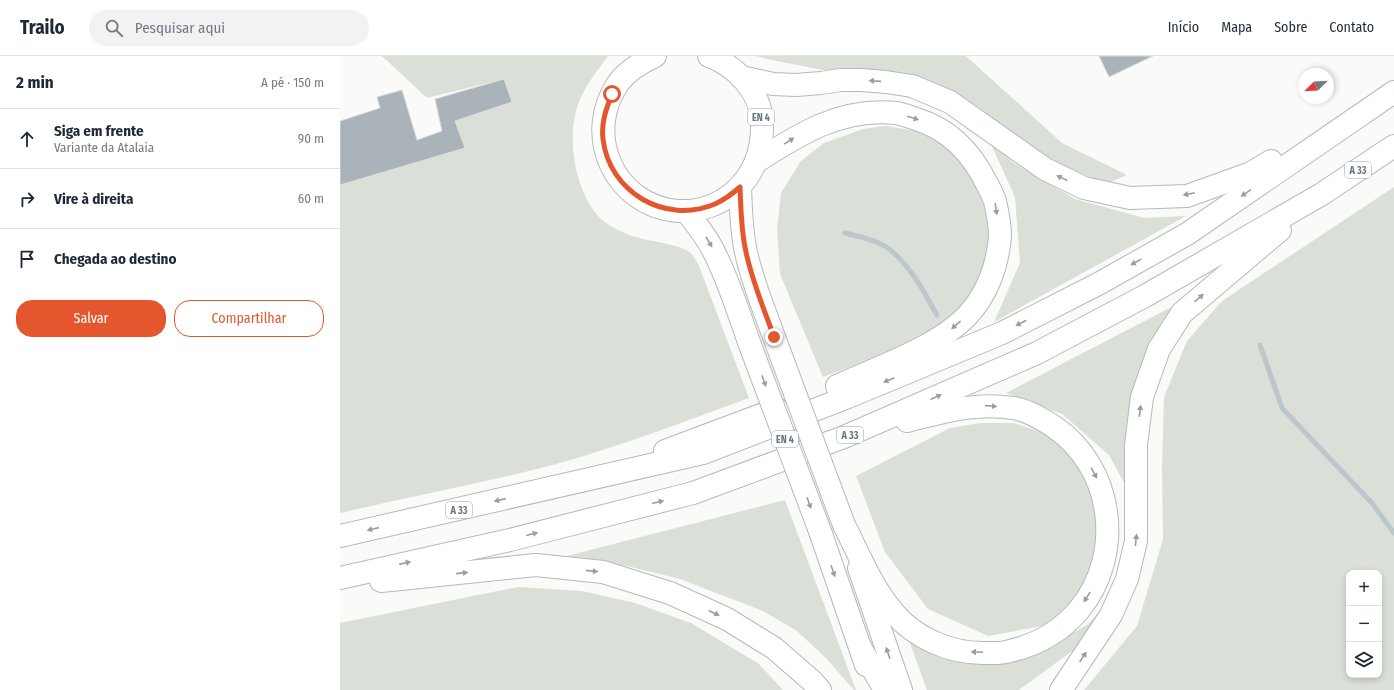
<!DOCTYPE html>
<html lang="pt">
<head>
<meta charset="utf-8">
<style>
  :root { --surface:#fff; --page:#f2f2f3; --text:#1f2937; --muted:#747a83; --line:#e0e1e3; --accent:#e4572e }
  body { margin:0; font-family:"Fira Sans Condensed",sans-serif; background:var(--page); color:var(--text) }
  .controls { position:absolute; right:12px; bottom:12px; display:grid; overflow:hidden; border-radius:8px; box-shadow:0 2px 6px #0003 }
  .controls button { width:36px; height:36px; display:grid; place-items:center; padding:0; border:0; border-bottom:1px solid var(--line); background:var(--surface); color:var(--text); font:20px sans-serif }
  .compass { position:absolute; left:958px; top:12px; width:36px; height:36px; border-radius:50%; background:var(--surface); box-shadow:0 2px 6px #0003; rotate:246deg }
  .stop { position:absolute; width:12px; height:12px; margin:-9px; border:3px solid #e4572e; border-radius:50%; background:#fff }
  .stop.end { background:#e4572e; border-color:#fff; box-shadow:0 1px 4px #0008 }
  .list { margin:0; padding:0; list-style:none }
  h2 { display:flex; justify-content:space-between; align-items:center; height:52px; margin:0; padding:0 16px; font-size:17px }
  h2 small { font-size:13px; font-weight:400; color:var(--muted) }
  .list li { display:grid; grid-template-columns:26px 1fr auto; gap:12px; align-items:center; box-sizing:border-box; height:60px; padding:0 16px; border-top:1px solid var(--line) }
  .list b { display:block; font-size:15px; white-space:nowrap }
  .list p { margin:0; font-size:13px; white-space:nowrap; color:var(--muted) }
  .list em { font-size:13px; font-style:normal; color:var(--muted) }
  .actions { display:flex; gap:8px; padding:12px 16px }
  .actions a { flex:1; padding:9px 0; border:1px solid var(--accent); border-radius:16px; text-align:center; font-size:14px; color:var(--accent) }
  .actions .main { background:var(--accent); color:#fff }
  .icon { flex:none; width:22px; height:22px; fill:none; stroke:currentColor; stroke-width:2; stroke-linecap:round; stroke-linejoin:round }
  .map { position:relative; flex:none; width:1054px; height:634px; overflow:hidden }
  header { display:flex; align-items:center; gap:24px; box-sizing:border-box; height:56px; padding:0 20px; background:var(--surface); border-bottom:1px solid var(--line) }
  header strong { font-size:19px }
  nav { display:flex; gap:22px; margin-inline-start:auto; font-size:14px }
  .search { width:280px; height:36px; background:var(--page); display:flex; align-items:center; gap:10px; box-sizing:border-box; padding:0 14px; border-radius:22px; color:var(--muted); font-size:15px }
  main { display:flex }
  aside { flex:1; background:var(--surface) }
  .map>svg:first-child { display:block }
  .green { fill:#dadfd7; fill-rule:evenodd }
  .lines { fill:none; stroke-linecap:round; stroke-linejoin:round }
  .stream { stroke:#bbc7cb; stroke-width:5 }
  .building { fill:#aab3b9; stroke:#dcdcda }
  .primary-casing { stroke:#b5babe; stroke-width:24 }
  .motorway-casing { stroke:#b4b9bd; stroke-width:24 }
  .primary { stroke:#fff; stroke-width:22 }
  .motorway { stroke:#fff; stroke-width:22 }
  .primary-bridge-casing { stroke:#b5babe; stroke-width:24; stroke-linecap:butt }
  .primary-bridge { stroke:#fff; stroke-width:22 }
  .oneway { fill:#939fa8 }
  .route { stroke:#e4572e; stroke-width:5 }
  .labels { text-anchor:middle; stroke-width:4; stroke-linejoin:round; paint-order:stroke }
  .shield { fill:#fff; stroke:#939fa8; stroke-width:1 }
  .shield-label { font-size:10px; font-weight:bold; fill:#657683 }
</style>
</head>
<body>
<header>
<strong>Trailo</strong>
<div class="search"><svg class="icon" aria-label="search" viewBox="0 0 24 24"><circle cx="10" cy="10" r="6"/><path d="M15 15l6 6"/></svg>Pesquisar aqui</div>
<nav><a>Início</a><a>Mapa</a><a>Sobre</a><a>Contato</a></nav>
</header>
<main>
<aside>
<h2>2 min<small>A pé · 150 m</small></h2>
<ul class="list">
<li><svg class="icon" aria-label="ahead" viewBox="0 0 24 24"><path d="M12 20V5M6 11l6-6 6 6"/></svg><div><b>Siga em frente</b><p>Variante da Atalaia</p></div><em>90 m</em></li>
<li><svg class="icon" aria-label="right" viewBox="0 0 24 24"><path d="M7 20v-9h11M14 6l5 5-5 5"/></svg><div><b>Vire à direita</b></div><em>60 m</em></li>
<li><svg class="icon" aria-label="arrive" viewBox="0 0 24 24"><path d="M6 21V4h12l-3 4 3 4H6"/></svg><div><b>Chegada ao destino</b></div></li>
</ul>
<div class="actions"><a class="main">Salvar</a><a>Compartilhar</a></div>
</aside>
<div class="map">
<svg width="1054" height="634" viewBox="0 0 1054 634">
  <rect width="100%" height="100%" fill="#fafaf8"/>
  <!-- green -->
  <g class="green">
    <path d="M42,0H268C256,17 241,34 236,55C228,85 235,131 255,156C263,167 275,173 287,178C302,185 342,188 351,197C354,201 357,206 359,210L409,342C345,365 282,390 216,408C145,427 72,440 0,457V129L125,92L115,65L172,46L164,23L87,42Z"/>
    <polygon points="416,0 626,0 722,87 787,119 766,128 697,98 640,52 601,30 565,20 493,16 432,4"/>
    <polygon points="545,70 591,77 623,101 649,153 650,206 628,247 593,278 483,321 440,218 437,173 441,137 461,105 484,87 523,73"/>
    <polygon points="650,86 675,108 735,143 804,162 846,160 654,266 680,207 675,141"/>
    <path d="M1054,131V634H744L797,570L823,483L822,412L824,341L847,285L882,245ZM1009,517H1039V619H1009Z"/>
    <polygon points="847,243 825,269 790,438 769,399 722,358 666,337"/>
    <polygon points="641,367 674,367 713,380 747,419 760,469 754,520 713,568 648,580 588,553 545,496 516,420 610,372"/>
    <polygon points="445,444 516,634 514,634 486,602 457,575 423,555 340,523 287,510 219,502"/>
    <polygon points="178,531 242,535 295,547 351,567 419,608 443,634 0,634 0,567"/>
    <polygon points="771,543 743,587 679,634 587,634 567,579 600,602 649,606 698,596 747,569"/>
  </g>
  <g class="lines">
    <!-- stream -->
    <g class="stream">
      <path d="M505,177C520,181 537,184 549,193C571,210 584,236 597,259"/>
      <polyline points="920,289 942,352 1032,447 1054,477"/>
    </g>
  </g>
  <!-- building -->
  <g class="building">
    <polygon points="759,0 813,0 769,21"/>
    <polygon points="164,23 172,46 115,65 125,92 0,129 0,65 40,52 37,41 62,34 77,84 102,75 95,43"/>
  </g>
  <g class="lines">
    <!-- primary casing -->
    <g class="primary-casing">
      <g id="primary">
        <path d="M315,0C302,6 288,14 279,26C242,78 274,150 338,155C359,156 379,149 394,136C415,118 423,92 422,65C420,35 396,10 369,0"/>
        <path d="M400,131C401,153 401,175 406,196C412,225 424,253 434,281"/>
        <path d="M346,155C356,168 367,181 374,196C389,225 399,258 410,289"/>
        <polyline points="481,478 526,609"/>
        <polyline points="519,512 561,634"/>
      </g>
    </g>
    <!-- motorway casing -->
    <g class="motorway-casing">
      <g id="motorway">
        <polyline points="401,21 433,28 456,29 481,27 501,24 521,24 546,26 572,30 610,46 705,113 744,132 790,142 847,140 911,117 931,105"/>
        <path d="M416,106C459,78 502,51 556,57C563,58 570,61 576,63C609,73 632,97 647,128C650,133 653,139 655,145C657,154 660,171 660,180C658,209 647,239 627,260C596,292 538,311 497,330"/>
        <polyline points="325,395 437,353"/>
        <path d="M504,469C519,498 532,532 554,557C575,582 610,597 643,597C652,597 662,598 670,595C696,589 721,575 739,554C785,498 774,411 713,370C702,363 687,354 673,352C634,346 604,356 567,365"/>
        <polyline points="0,480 363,397 508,341 662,277 760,227 847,178 1054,36"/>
        <polyline points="0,522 170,484 353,437 504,381 697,297 805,240 982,138 1054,90"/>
        <polyline points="41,525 196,509 263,516 330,537 387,563 434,592 472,625 480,634"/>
        <polyline points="520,591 545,634"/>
        <polyline points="721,634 771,559 787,523 796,485 796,389 802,341 819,293 842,257 940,174"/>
      </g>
    </g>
    <!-- primary -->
    <use href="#primary" class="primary"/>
    <!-- motorway -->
    <use href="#motorway" class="motorway"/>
    <!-- primary-bridge casing -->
    <g class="primary-bridge-casing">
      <g id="primary-bridge">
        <polyline points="434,281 504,469"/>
        <polyline points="410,289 481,478"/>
      </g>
    </g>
    <!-- primary-bridge -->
    <use href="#primary-bridge" class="primary-bridge"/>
  </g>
  <!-- one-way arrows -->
  <defs><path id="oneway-solid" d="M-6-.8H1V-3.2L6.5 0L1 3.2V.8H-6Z"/></defs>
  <g class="oneway">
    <use href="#oneway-solid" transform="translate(535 25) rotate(-176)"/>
    <use href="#oneway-solid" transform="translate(573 62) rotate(17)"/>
    <use href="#oneway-solid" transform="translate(449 85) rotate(-32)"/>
    <use href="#oneway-solid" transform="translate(722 122) rotate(-154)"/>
    <use href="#oneway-solid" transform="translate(906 137) rotate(146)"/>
    <use href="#oneway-solid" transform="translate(849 138) rotate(168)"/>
    <use href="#oneway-solid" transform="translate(656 153) rotate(82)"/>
    <use href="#oneway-solid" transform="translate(369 186) rotate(59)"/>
    <use href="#oneway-solid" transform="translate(796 206) rotate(151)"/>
    <use href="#oneway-solid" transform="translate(859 242) rotate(-40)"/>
    <use href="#oneway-solid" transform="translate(681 267) rotate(153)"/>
    <use href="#oneway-solid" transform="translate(616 269) rotate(140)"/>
    <use href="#oneway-solid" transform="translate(549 324) rotate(157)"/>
    <use href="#oneway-solid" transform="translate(424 325) rotate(70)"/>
    <use href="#oneway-solid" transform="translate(596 341) rotate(-24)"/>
    <use href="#oneway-solid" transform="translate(651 350) rotate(4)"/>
    <use href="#oneway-solid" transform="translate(800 355) rotate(-83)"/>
    <use href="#oneway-solid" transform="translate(754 417) rotate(62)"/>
    <use href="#oneway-solid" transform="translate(160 444) rotate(167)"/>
    <use href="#oneway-solid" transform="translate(318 446) rotate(-14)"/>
    <use href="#oneway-solid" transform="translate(469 447) rotate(70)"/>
    <use href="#oneway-solid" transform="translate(33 473) rotate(167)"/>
    <use href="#oneway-solid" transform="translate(192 478) rotate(-14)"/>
    <use href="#oneway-solid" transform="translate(796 484) rotate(-84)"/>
    <use href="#oneway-solid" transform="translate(65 507) rotate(-13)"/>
    <use href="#oneway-solid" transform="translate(252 515) rotate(6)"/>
    <use href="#oneway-solid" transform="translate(493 515) rotate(71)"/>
    <use href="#oneway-solid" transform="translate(122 517) rotate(-6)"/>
    <use href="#oneway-solid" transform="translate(747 541) rotate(123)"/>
    <use href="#oneway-solid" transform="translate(374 557) rotate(25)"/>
    <use href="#oneway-solid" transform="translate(637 596) rotate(-177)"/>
    <use href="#oneway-solid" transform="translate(548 597) rotate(-109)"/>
    <use href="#oneway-solid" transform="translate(743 601) rotate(-57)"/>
  </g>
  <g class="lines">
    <!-- route -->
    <path class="route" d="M272,38C266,53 261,67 263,83C269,136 325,169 375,148C384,144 392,138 400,131C401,153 401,175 406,196C412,225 424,253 434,281"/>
  </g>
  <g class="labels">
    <!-- shield labels -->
    <g class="shield">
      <rect x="408" y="53" width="26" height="16" rx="3"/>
      <rect x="1005" y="106" width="26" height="16" rx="3"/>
      <rect x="497" y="371" width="26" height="16" rx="3"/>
      <rect x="432" y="375" width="26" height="16" rx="3"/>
      <rect x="106" y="446" width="26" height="16" rx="3"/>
    </g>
    <g class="shield-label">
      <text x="421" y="65">EN 4</text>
      <text x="1018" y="118">A 33</text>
      <text x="510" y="383">A 33</text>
      <text x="445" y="387">EN 4</text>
      <text x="119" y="458">A 33</text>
    </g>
  </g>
</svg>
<div class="controls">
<button>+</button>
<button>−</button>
<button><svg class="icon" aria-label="layers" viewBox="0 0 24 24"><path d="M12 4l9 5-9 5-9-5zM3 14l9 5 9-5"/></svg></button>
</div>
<svg class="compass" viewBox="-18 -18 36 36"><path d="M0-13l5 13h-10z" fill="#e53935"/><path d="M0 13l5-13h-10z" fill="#747a83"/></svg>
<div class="stop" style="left:272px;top:38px"></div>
<div class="stop end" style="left:434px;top:281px"></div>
</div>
</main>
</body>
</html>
